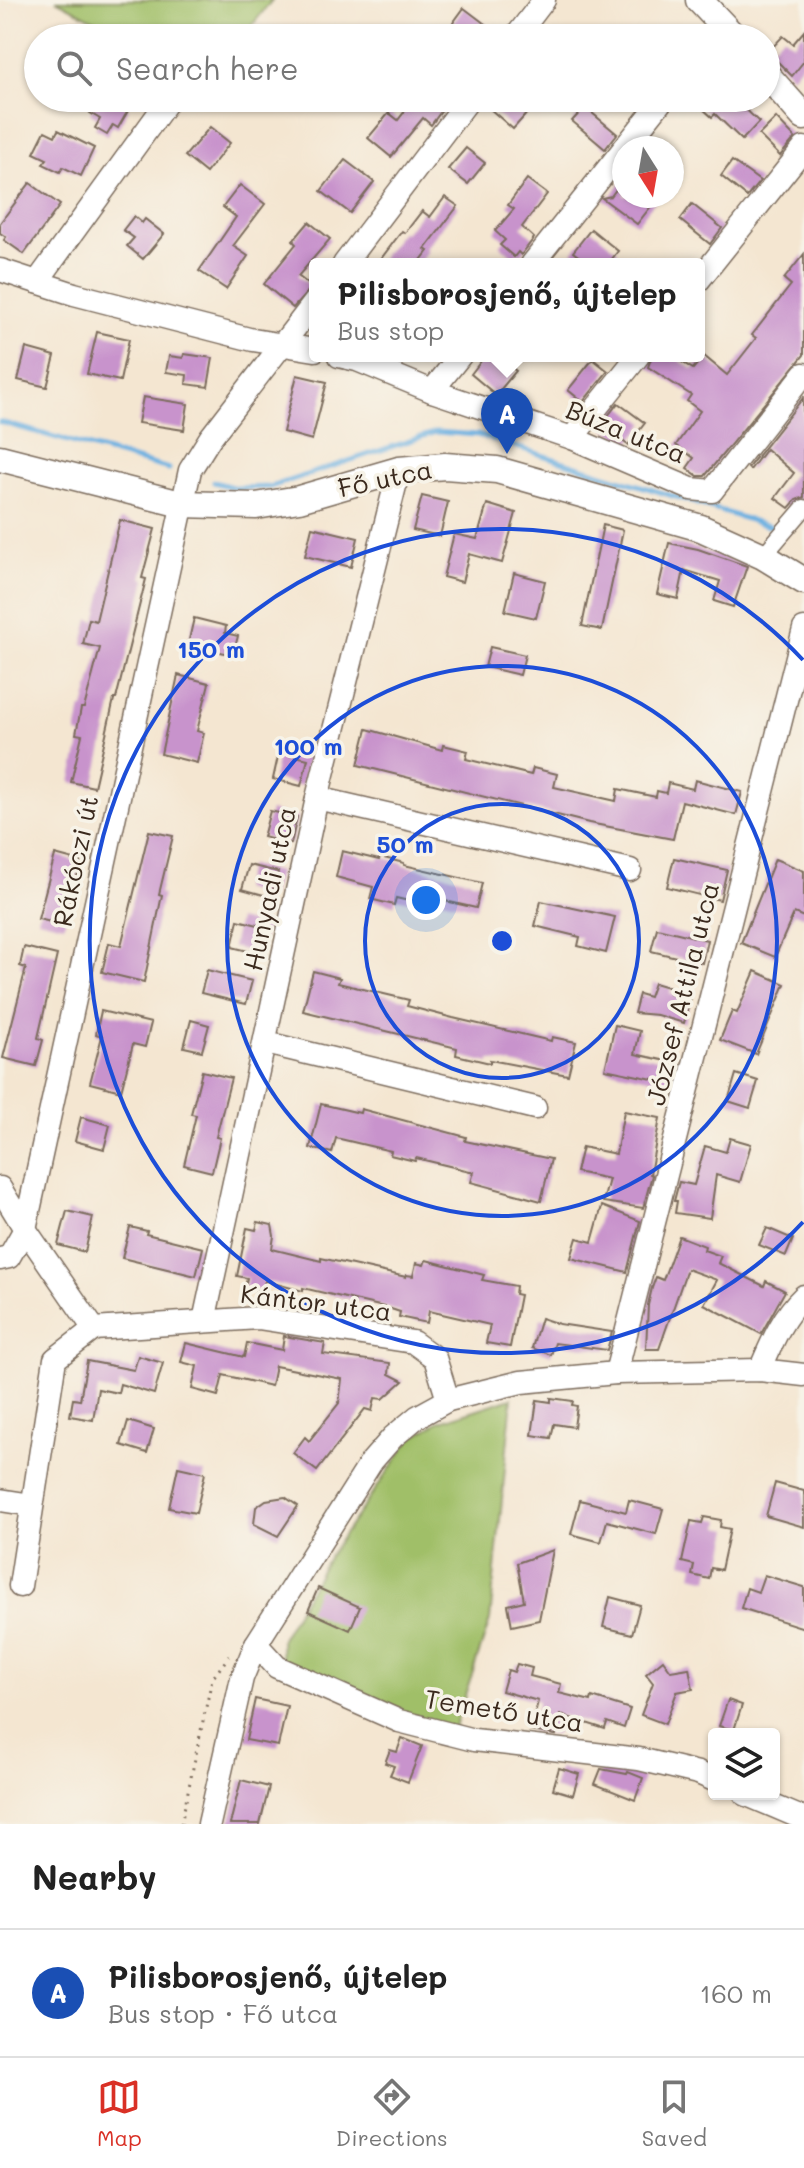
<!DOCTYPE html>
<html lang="en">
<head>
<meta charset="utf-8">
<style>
  :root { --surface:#fff; --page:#f2f2f2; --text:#222; --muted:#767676; --line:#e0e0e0; --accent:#d93025 }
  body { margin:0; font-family:Mali,sans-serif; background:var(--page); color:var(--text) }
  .controls { position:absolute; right:24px; bottom:24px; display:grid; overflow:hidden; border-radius:8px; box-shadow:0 2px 6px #0004 }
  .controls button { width:72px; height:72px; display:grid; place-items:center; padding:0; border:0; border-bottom:2px solid var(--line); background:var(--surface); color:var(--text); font:40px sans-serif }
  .compass { position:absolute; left:612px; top:136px; width:72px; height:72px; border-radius:50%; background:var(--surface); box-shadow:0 2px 6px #0004; rotate:169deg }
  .you { position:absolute; left:426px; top:900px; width:28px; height:28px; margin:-20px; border:6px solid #fff; border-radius:50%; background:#1a73e8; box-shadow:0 0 0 12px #1a73e833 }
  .badge { display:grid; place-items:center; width:52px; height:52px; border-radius:50%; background:var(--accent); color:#fff; font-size:26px; font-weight:700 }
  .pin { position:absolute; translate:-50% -66px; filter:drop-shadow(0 2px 4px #0008) }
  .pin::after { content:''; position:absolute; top:42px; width:28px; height:24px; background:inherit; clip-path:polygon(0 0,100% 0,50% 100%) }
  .popup { position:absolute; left:309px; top:258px; width:396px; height:104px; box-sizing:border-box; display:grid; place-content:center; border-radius:8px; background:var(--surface); filter:drop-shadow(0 2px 6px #0005); font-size:26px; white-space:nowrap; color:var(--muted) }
  .popup b { font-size:30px; color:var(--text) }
  .popup::after { content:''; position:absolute; left:50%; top:100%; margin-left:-16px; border:16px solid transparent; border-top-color:var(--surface) }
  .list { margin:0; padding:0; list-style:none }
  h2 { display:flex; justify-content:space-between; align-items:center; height:104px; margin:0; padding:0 32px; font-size:34px }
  h2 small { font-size:26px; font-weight:400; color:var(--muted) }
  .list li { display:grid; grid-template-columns:52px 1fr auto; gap:24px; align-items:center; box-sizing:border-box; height:128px; padding:0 32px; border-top:2px solid var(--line) }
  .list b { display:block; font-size:30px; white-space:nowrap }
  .list p { margin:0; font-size:26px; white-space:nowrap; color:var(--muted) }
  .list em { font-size:26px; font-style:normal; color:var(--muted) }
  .icon { flex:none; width:44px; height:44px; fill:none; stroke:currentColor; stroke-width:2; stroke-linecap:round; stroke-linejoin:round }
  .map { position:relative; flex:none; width:804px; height:1824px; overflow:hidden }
  .search { position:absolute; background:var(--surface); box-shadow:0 2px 6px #0004; left:24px; right:24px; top:24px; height:88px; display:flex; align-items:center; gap:20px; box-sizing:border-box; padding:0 28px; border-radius:44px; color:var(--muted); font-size:30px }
  .sheet { height:232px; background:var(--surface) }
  nav { display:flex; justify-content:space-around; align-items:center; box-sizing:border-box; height:112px; border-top:2px solid var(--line); background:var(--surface); font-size:22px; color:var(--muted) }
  nav a { display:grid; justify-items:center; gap:4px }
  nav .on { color:var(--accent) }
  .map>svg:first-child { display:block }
  .green { fill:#a0bf68; stroke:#6e7443; stroke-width:2 }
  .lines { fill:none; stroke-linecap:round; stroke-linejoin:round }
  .stream { stroke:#6cb0e1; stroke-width:5 }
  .building { fill:#c893cc }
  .pedestrian-casing { stroke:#7c6c5d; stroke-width:19 }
  .minor-casing { stroke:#7c6c5d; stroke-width:25 }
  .tertiary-casing { stroke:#7c6c5d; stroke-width:29 }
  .path { stroke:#7c6c5d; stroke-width:3; stroke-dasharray:2 6; stroke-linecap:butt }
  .pedestrian { stroke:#fff; stroke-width:16 }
  .minor { stroke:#fff; stroke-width:22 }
  .tertiary { stroke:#fff; stroke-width:26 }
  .ring { fill:none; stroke:#1d4ed8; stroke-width:4 }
  .labels { text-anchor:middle; stroke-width:7; stroke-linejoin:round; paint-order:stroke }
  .street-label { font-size:26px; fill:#3b2a1e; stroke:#f7f3e8 }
  .centre { fill:#1d4ed8; stroke:#f7f3e8; stroke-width:4 }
  .ring-label { font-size:24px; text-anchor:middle; font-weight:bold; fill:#1d4ed8; stroke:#f7f3e8; stroke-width:7; stroke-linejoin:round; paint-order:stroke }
</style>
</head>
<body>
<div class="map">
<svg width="804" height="1824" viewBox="0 0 804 1824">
  <rect width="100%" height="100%" fill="#f7f3e8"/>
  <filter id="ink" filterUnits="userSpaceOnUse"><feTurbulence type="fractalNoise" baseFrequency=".0125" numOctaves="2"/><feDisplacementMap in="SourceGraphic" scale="16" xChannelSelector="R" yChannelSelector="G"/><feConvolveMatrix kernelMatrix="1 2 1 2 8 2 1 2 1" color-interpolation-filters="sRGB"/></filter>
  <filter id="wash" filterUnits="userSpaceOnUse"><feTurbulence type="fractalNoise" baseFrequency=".006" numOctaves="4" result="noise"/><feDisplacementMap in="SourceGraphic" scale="32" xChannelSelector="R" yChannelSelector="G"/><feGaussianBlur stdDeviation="1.8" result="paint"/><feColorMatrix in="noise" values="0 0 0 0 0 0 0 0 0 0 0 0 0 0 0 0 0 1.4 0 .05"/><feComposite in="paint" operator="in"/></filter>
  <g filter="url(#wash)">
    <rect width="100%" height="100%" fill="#f4e6d1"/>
    <!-- green -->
    <g class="green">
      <polygon points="56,0 272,0 242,38 128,38"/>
      <polygon points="512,1398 490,1620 452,1735 282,1671 281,1639 329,1556 410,1440 438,1422"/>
    </g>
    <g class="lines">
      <!-- stream -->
      <g class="stream">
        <polyline points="0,422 169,469"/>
        <polyline points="214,482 236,488 270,487 436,432 478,435 775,528"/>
      </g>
    </g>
    <g id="blocks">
      <!-- building -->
      <g class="building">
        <polygon points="464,8 501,36 501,38 455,38 447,31"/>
        <polygon points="804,31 804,61 792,76 768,52 783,36 793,44"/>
        <polygon points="98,98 129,98 124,106 129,109 122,121 118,128 113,125 107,135 95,128 100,119 90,113"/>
        <polygon points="415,98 451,98 431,125 423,118 391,157 368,138 389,113 398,120"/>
        <polygon points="499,98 514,98 529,111 513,129 490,109"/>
        <polygon points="691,98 734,98 759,122 742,140 715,114 712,117"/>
        <polygon points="585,107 617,134 605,149 572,121"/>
        <polygon points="776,118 795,138 780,156 759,135"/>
        <polygon points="210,127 230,143 206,173 185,156"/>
        <polygon points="58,130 94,148 81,176 63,167 60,172 43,164 47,159 34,153 45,131 55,136"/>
        <polygon points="466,148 485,163 468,184 448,169"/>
        <polygon points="345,160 374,182 350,213 321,191"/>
        <polygon points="732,161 760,181 747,197 721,176"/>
        <polygon points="527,179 547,194 522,227 534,238 521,255 518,252 514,257 500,245 505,240 495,231 514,209 508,205"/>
        <polygon points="624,179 624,196 659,196 637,224 602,198 611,196"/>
        <polygon points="30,183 60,205 24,254 4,240 6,237 0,233 0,223"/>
        <polygon points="240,185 265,204 233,246 248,256 226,289 199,271 236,217 223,207"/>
        <polygon points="445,197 458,206 425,249 428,251 418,264 377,264 402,231 405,233 422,211 430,217"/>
        <polygon points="692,204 722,228 710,244 680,220"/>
        <polygon points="134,216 142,223 145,219 164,234 143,259 127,246 134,238 123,230"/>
        <polygon points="309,222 330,239 298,276 312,287 293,308 264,284 296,244 293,241"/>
        <polygon points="591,229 618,251 608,264 589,264 573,252"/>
        <polygon points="804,254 804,355 705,476 698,476 687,468 694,458 676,445 700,411 687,401 691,395 648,367 652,356 672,356 693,369 704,356 727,375 756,338 752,335 791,285 784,279"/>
        <polygon points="97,332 129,339 120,381 87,374"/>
        <polygon points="26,348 55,356 47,387 18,380"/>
        <polygon points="184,354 213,358 208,387 186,384 187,375 166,372 169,356 183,358"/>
        <polygon points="485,356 498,356 516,371 496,395 471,374"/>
        <polygon points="593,359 608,371 583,402 568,390"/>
        <polygon points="297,375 327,382 312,440 283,432"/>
        <polygon points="143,397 188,404 184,430 138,423"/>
        <polygon points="803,398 804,497 796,500 789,508 775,498 794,473 766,449 750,470 748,468"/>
        <polygon points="618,403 645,423 628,445 601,425"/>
        <polygon points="422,496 448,502 440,536 413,530"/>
        <polygon points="487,504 516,513 502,563 469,554 462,582 443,577 454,534 477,539"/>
        <polygon points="120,520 155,529 142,578 146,579 116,699 114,699 94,787 71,782 82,735 76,734 81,708 84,708 100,648 83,644 89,619 96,621"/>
        <polygon points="603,525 623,530 602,630 582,626"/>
        <polygon points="312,527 358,538 351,567 305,556"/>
        <polygon points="669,543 698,549 747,566 733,607 714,601 720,581 684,570 678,599 657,594"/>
        <polygon points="514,573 545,581 536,618 505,611"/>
        <polygon points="194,618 226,626 225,633 238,636 233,655 188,644"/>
        <polygon points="490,647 525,655 520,675 485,667"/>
        <polygon points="178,675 209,683 197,731 204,733 197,763 161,754"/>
        <polygon points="367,729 442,750 443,745 468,751 466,759 531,775 533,768 557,774 554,787 616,801 618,789 656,797 657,791 666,793 668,783 693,789 695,780 742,792 736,815 682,801 673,839 589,823 358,765"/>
        <polygon points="279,752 308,759 301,786 273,779"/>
        <polygon points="270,811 297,817 291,844 263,837"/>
        <polygon points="149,831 173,836 159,894 162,895 144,982 102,972 109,943 121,946"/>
        <polygon points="342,851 379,860 380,857 404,863 404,865 482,883 476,908 432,898 430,906 396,898 394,905 370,899 373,887 336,877"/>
        <polygon points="55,855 81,862 64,925 38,919"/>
        <polygon points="674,858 727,870 720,900 667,887"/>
        <polygon points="775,859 804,871 804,917 794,913 775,957 741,943"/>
        <polygon points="249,865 278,872 271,897 242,889"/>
        <polygon points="541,901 615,917 606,953 578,946 580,937 535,926"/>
        <polygon points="238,920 266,927 260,954 232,947"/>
        <polygon points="657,928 707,940 702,963 651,951"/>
        <polygon points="24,947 57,955 38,1038 43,1040 36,1066 3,1058 26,968 20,966"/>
        <polygon points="207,970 252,981 246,1004 201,993"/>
        <polygon points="313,971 340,978 338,983 409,1000 407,1006 453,1018 551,1041 552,1037 576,1042 568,1075 490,1060 490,1063 456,1055 457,1048 303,1011"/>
        <polygon points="755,971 785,984 756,1054 720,1040 732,1011 737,1013"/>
        <polygon points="654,983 671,988 670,994 690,1000 684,1023 657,1015 634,1013 639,994 649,997"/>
        <polygon points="101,1011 151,1023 145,1047 133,1044 121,1091 90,1083 102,1036 96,1034"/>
        <polygon points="191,1020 209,1025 202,1051 184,1047"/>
        <polygon points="615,1025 640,1031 635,1054 676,1063 672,1083 605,1069"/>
        <polygon points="202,1071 231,1078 216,1137 220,1138 212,1172 184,1165 196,1115 191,1114"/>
        <polygon points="736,1074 758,1081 750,1108 728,1101"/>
        <polygon points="321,1104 360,1113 361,1109 466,1137 465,1141 551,1159 541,1201 471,1182 474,1172 416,1158 415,1161 390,1155 391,1151 336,1138 332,1153 310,1148"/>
        <polygon points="624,1111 660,1118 650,1174 652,1175 643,1208 603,1202 609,1179 576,1172 582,1147 616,1154"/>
        <polygon points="81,1117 110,1125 104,1149 75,1141"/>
        <polygon points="730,1138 751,1144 740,1182 716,1175 710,1218 675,1213 677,1201 674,1201 679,1182 694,1185 705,1146 726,1152"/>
        <polygon points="602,1206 640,1221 627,1272 571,1258 577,1238 592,1242"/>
        <polygon points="67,1211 93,1217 85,1252 58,1245"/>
        <polygon points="258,1222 272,1225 274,1236 272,1249 321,1261 321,1258 406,1277 406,1275 413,1276 416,1263 424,1265 426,1260 484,1275 482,1280 516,1286 515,1294 520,1295 510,1347 486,1343 490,1325 429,1311 427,1323 399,1317 400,1312 388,1308 303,1288 303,1291 265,1281 262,1291 245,1288 247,1278 237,1276 247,1228 256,1230"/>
        <polygon points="130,1227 147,1231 146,1234 203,1248 196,1276 122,1258"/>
        <polygon points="767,1228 793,1239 786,1256 759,1245"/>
        <polygon points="679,1236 705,1246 704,1250 721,1256 718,1263 764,1286 766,1281 785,1291 761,1334 704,1304 717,1280 687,1269 659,1349 646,1349 648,1305 652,1288 656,1277 663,1280"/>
        <polygon points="541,1318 559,1324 612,1332 607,1350 555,1343 551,1355 532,1348"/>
        <polygon points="284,1336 325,1343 323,1354 390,1363 389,1374 403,1381 383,1399 375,1398 372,1411 365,1409 317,1471 293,1453 305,1437 309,1441 339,1403 342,1379 275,1366 271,1386 223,1375 218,1396 192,1389 197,1366 181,1362 186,1343 244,1357 247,1343 282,1350"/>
        <polygon points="138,1356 163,1363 154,1394 120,1384 118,1393 98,1389 93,1420 70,1416 73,1399 80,1400 87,1361 134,1370"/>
        <polygon points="551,1398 573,1401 572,1405 577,1406 574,1427 554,1424 551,1438 532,1435 537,1400 551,1402"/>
        <polygon points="128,1421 154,1429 147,1453 121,1445"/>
        <polygon points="178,1467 205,1473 196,1513 169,1508"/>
        <polygon points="775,1483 804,1491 804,1527 766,1516"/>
        <polygon points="285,1497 298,1506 278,1536 254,1524 256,1507 266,1500"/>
        <polygon points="580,1500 626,1512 629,1500 663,1509 656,1534 607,1521 601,1542 571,1534"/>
        <polygon points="704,1517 721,1520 720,1527 730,1529 721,1570 711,1568 709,1579 692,1575 694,1565 682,1562 691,1521 702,1523"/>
        <polygon points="553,1550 539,1620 512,1626 508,1605 524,1601 517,1563"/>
        <polygon points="764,1575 804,1587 804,1628 741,1608 747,1588 758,1592"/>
        <polygon points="318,1588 360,1607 350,1630 308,1611"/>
        <polygon points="610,1597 640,1605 632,1634 603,1627"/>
        <polygon points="663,1660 671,1671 689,1668 693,1689 677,1692 665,1724 641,1715 653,1683 646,1674"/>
        <polygon points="517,1664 532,1668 530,1676 561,1684 559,1693 591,1701 592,1697 630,1709 624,1728 607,1722 605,1729 561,1715 556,1735 531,1731 538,1701 502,1691 508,1670 514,1672"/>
        <polygon points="255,1699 287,1706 278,1746 246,1740"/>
        <polygon points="728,1700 742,1705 734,1730 719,1726"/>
        <polygon points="402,1738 422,1746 408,1782 390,1775 394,1766 385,1763 390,1750 397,1752"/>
        <polygon points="559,1768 579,1774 573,1795 553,1789"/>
        <polygon points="601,1769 627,1774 628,1772 643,1778 635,1800 595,1784"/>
        <polygon points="241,1780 269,1787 260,1824 230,1824"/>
      </g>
    </g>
  </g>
  <g filter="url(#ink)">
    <use href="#blocks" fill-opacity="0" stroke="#7c6c5d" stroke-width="2"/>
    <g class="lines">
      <!-- pedestrian casing -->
      <g class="pedestrian-casing">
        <polyline id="pedestrian" points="763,556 804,508"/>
      </g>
      <!-- minor casing -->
      <g class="minor-casing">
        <g id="minor">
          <polyline points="515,38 544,0"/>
          <polyline points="344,264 470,98"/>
          <polyline points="532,264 664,98"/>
          <polyline points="0,270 74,294 253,340 315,350"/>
          <polyline points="699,280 804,148"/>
          <polyline points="37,282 170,98"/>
          <polyline points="339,356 357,360 432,391 572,438 691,489 712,491 804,374"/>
          <polyline points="432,391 460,356"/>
          <polyline points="572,438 638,356"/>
          <polyline points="317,798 630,870"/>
          <polyline points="266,1043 535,1108"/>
          <polyline points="0,1188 25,1229 94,1329"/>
          <polyline points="0,1259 9,1257 25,1229 190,470 210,438 315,302"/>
          <polyline points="204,1321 317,798 399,470"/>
          <polyline points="94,1329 258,1318 413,1342 435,1358 448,1400"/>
          <path d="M760,1370C772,1342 782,1317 804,1296"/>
          <polyline points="616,1373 804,629"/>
          <polyline points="0,1500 32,1505"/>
          <polyline points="20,1586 55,1359 94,1329"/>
          <polyline points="256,1644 277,1667 399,1721 474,1740 639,1759 698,1773 714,1780"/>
          <polyline points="745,1794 804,1819"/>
          <polyline points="209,1824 242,1678 256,1644 372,1461 393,1437 417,1417 448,1400 521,1382 616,1373 760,1370 804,1375"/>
        </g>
      </g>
      <!-- tertiary casing -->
      <g class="tertiary-casing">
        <g id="tertiary">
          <polyline points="699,0 735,38"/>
          <polyline points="766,74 804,117"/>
          <polyline points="0,458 181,504 256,506 299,499 399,470 445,466 497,470 701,528 763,556 804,581"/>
        </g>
      </g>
      <!-- path -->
      <polyline class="path" points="181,1824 212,1679 229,1656"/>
      <!-- pedestrian -->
      <use href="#pedestrian" class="pedestrian"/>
      <!-- minor -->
      <use href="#minor" class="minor"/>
      <!-- tertiary -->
      <use href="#tertiary" class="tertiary"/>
    </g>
  </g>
  <!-- distance rings -->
  <g class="ring">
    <circle cx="502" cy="941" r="137"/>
    <circle cx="502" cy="941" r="275"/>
    <path d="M803 1222A412 412 0 1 1 803 660"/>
  </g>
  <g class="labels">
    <!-- street labels -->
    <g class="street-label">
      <text transform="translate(626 432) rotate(22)" y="9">Búza utca</text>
      <text transform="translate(385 479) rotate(-12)" y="9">Fő utca</text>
      <text transform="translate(76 861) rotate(-78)" y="9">Rákóczi út</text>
      <text transform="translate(270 889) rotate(-78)" y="9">Hunyadi utca</text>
      <text transform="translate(683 994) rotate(-76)" y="9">József Attila utca</text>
      <text transform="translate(316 1303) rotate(7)" y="9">Kántor utca</text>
      <text transform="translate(504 1711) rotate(9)" y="9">Temető utca</text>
    </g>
  </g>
  <circle cx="502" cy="941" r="12" class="centre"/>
  <g class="ring-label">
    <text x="211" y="658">150 m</text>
    <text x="308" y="755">100 m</text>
    <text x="405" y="853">50 m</text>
  </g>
</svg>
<div class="controls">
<button><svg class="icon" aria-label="layers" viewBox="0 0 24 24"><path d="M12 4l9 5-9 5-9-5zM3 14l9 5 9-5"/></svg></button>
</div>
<svg class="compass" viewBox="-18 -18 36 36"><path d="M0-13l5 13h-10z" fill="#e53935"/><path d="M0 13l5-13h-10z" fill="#767676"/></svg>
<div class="you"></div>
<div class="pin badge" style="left:507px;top:454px;background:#1a4fb4">A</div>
<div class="popup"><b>Pilisborosjenő, újtelep</b>Bus stop</div>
<div class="search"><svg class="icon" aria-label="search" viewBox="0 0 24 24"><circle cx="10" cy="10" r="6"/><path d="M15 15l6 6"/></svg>Search here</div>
</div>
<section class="sheet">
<h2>Nearby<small></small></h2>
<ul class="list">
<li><span class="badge" style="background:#1a4fb4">A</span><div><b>Pilisborosjenő, újtelep</b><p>Bus stop · Fő utca</p></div><em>160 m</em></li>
</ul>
</section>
<nav>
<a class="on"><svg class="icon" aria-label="map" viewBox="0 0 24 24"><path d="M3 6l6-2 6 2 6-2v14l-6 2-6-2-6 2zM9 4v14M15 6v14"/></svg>Map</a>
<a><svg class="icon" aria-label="directions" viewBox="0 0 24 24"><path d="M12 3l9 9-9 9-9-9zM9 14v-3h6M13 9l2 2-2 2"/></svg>Directions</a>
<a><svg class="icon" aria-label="saved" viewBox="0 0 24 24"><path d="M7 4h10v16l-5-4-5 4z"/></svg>Saved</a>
</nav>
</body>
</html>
